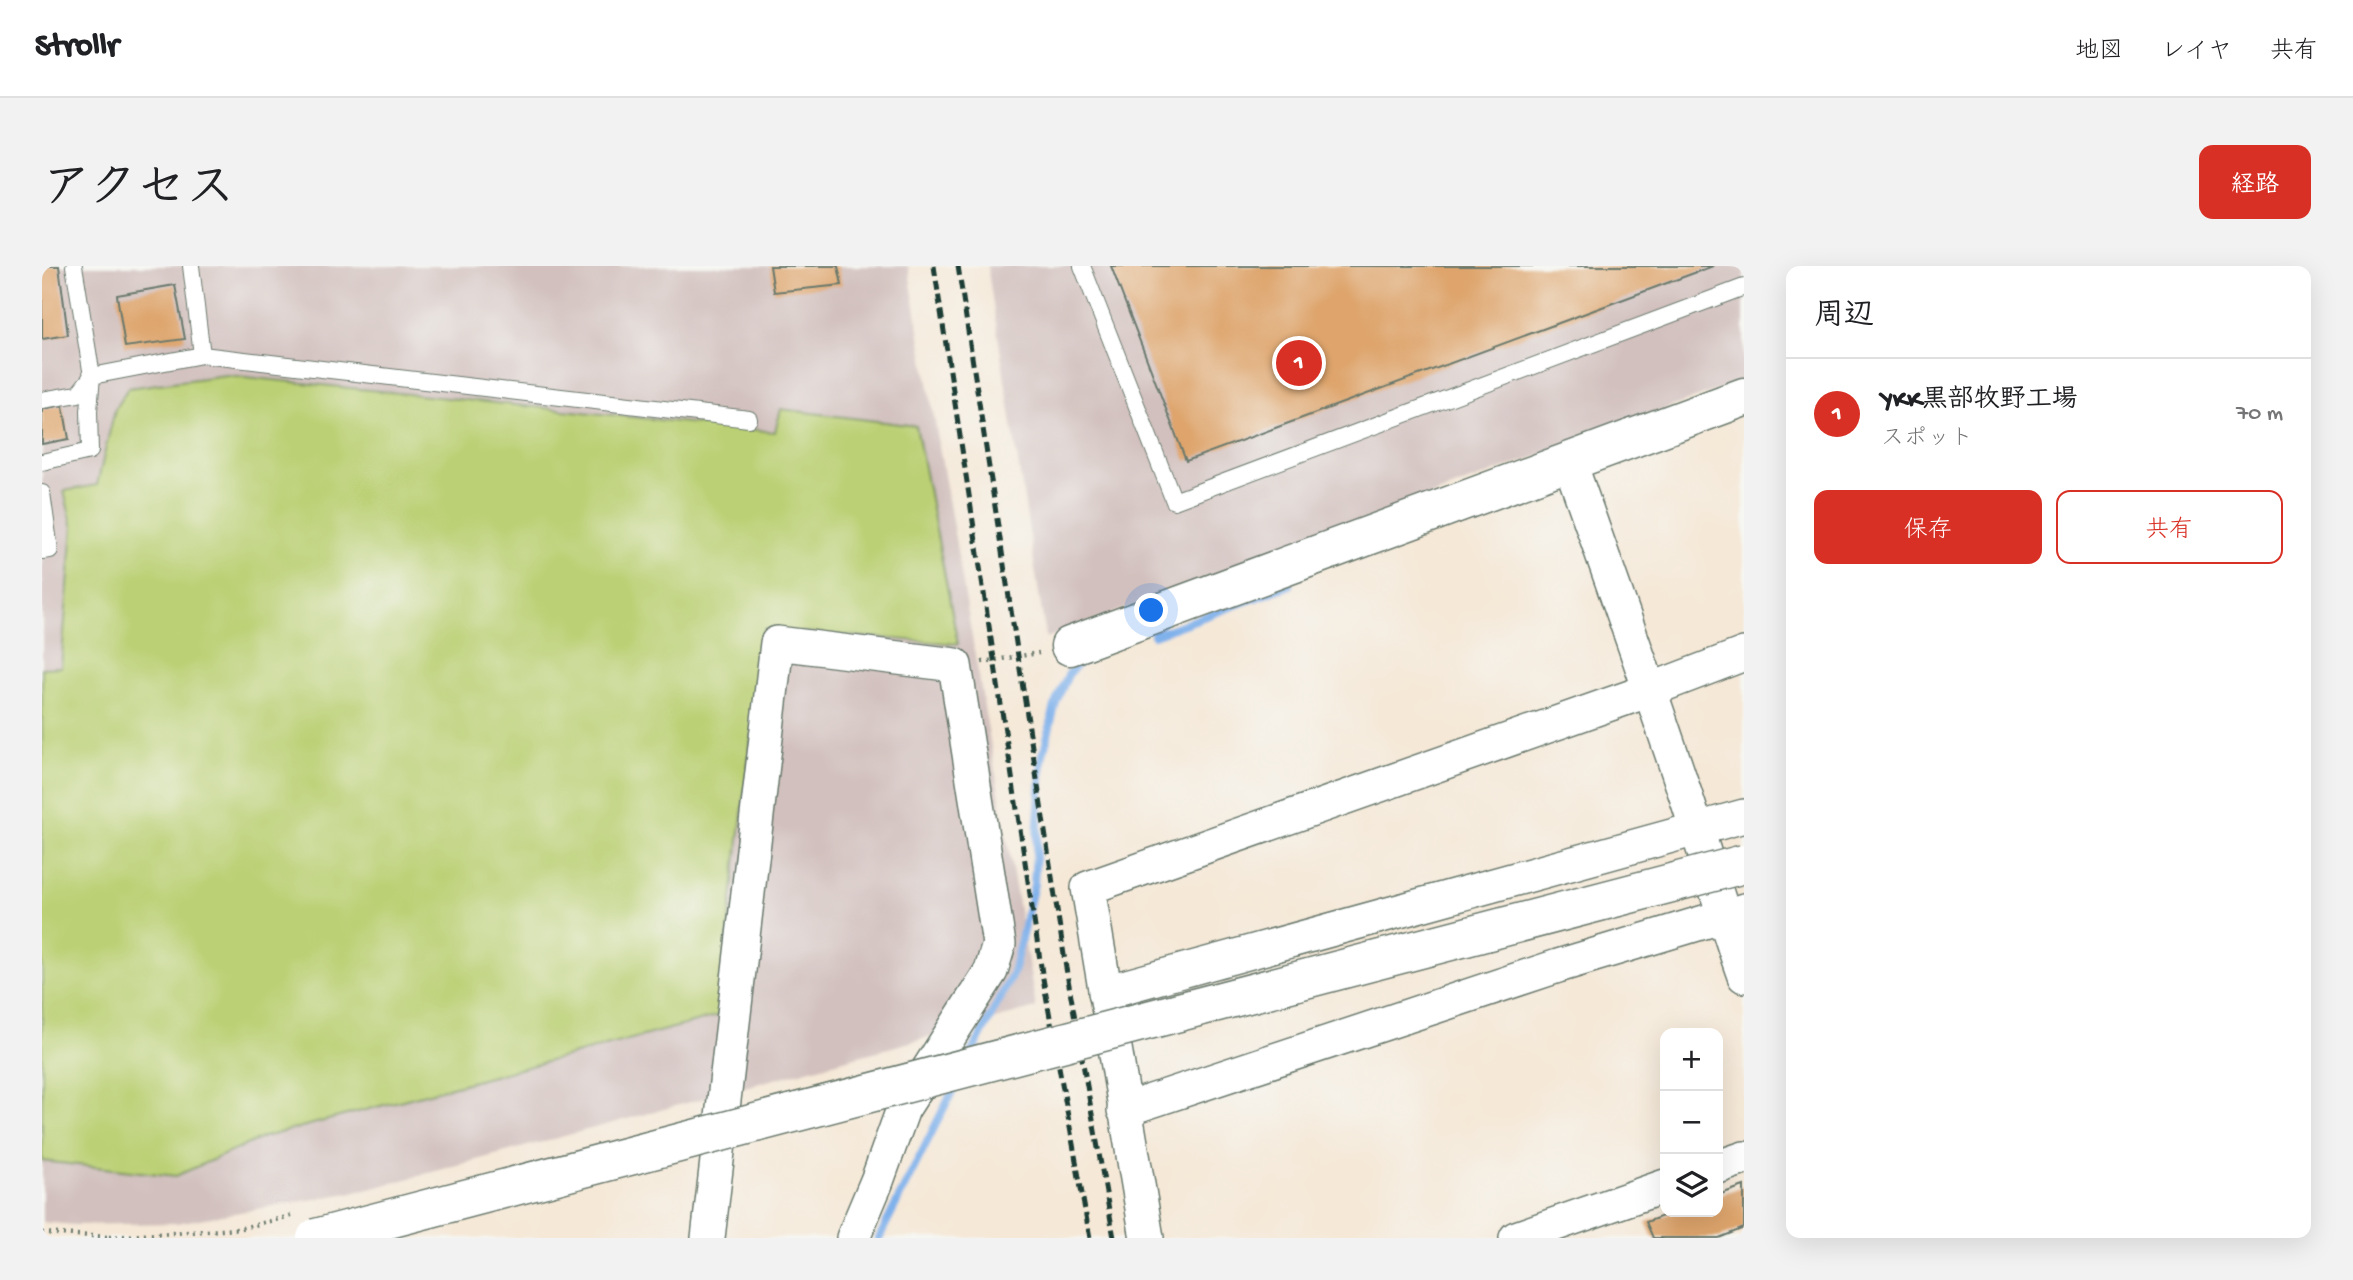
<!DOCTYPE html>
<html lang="ja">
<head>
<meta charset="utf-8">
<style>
  :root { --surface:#fff; --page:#f2f2f2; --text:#202124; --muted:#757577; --line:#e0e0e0; --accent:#d93025 }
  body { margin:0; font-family:"Gochi Hand","Klee One",sans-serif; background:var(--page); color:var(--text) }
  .controls { position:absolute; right:21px; bottom:21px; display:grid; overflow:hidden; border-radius:14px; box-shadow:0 7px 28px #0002 }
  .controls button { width:63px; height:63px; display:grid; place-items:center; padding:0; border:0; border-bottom:2px solid var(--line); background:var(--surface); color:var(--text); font:35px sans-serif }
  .you { position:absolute; left:1110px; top:345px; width:24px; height:24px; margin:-18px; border:5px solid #fff; border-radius:50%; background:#1a73e8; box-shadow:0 0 0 10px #1a73e833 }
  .badge { display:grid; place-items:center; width:46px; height:46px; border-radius:50%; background:var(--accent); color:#fff; font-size:23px; font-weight:700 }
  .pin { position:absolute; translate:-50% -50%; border:4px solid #fff; box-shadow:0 2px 7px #0006 }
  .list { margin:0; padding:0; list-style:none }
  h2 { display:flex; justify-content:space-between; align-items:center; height:91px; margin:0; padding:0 28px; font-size:30px }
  h2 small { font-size:23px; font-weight:400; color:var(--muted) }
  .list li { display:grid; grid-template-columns:46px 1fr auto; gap:21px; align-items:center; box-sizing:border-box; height:112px; padding:0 28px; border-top:2px solid var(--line) }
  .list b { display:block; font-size:26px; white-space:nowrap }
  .list p { margin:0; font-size:23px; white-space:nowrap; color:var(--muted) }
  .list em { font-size:23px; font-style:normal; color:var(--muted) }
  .actions { display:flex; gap:14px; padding:21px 28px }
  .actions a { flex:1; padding:16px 0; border:2px solid var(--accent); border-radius:14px; text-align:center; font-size:24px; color:var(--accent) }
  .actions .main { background:var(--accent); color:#fff }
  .icon { flex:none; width:38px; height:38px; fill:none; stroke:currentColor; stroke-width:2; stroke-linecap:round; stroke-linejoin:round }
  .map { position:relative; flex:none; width:1702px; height:972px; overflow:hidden; border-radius:14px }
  header { display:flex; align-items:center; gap:42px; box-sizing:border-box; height:98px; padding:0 35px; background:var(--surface); border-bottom:2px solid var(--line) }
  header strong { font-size:33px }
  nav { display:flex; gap:38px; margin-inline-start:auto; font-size:24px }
  .intro { display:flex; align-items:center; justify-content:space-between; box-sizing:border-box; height:168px; padding:0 42px }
  h1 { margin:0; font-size:49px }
  .button { padding:18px 32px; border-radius:14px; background:var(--accent); color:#fff; font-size:24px; font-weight:700 }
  main { display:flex; gap:42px; padding:0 42px }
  aside { flex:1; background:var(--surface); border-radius:14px; box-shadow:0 7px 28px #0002 }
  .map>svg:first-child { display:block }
  .industrial { fill:#d1c0bd }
  .green { fill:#bbd074; stroke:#6d8654; stroke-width:2 }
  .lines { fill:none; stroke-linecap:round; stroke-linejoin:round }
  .stream { stroke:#7fb1eb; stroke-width:8 }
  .building { fill:#dea46c }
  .service-casing { stroke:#6a796d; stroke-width:18 }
  .minor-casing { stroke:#6a796d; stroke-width:36 }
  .tertiary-casing { stroke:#6a796d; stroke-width:41 }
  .path { stroke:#6a796d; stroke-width:4.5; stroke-dasharray:2 5; stroke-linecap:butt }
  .service { stroke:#fff; stroke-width:16 }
  .minor { stroke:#fff; stroke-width:33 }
  .tertiary { stroke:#fff; stroke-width:38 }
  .rail { stroke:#1f3d34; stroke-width:5; stroke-dasharray:10 5; stroke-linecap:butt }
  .tertiary-bridge-casing { stroke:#6a796d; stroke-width:41; stroke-linecap:butt }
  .path-bridge { stroke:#6a796d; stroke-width:4.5; stroke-dasharray:2 5; stroke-linecap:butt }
  .tertiary-bridge { stroke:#fff; stroke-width:38 }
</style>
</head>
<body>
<header>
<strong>Strollr</strong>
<nav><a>地図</a><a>レイヤ</a><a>共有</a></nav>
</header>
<div class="intro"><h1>アクセス</h1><a class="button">経路</a></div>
<main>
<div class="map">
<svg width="1702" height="972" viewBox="0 0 1702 972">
  <rect width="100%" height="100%" fill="#f6f6f2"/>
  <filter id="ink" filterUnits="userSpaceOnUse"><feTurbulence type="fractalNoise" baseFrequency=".0143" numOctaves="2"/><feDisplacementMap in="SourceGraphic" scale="14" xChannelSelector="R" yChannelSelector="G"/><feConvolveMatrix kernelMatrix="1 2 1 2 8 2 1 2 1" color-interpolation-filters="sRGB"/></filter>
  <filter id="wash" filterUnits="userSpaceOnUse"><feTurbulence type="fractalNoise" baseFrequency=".00686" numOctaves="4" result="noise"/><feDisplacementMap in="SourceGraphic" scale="28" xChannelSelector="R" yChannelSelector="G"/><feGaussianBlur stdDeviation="1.57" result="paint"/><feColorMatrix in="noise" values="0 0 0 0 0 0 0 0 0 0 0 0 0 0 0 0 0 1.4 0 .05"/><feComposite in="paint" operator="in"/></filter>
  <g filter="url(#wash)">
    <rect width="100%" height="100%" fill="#f5e8d7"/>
    <!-- industrial -->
    <g class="industrial">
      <polygon points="0,0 866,0 994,742 324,924 135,957 33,959 0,956"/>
      <polygon points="945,0 1702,0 1702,114 1004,372"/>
    </g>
    <!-- green -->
    <polygon class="green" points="184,109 733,166 739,143 874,160 916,378 722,363 676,750 222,871 134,910 0,895 0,402 19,401 31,262 22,225 55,219 73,143 86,122"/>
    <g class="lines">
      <!-- stream -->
      <g class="stream">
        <polyline points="1112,369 1248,319"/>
        <polyline points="929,789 971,707 992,618 1000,493 1014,436 1026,409 1038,395 1044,394"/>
        <polyline points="837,972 915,816"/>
      </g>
    </g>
    <g id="blocks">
      <!-- building -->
      <g class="building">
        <polygon points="0,0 17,0 26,69 0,73"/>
        <polygon points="728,0 796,0 800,19 732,26"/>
        <polygon points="1069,0 1671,0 1144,195"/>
        <polygon points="133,19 143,73 83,81 75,29"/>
        <polygon points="21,139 27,173 0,178 0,143"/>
        <polygon points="1702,920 1702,962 1677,972 1611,972 1604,956 1632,946 1676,946 1676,929"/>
      </g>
    </g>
  </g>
  <g filter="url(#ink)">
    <use href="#blocks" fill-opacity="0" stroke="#6a796d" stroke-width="2"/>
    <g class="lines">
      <!-- service casing -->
      <g class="service-casing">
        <g id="service">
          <polyline points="1040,0 1132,235 1702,21"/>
          <polyline points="160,89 707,153"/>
          <polyline points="0,134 36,128 50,110 160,89 149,0"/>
          <polyline points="0,196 48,185 47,145 50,110 32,0"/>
          <polyline points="0,227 8,284 0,285"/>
        </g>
      </g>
      <!-- minor casing -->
      <g class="minor-casing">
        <g id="minor">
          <path d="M1528,197C1570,317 1614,437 1653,558C1670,609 1684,660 1702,710"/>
          <polyline points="1063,726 1702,550"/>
          <polyline points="1082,844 1516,700 1702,644"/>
          <polyline points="1676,901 1702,892"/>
          <polyline points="666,972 735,377 913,399 957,678 949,705 861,843 835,915 811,972"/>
          <polyline points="1105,972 1046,622 1608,424 1702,388"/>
          <polyline points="1474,972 1623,920"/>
        </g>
      </g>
      <!-- tertiary casing -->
      <g class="tertiary-casing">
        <polyline id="tertiary" points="1028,380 1702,131"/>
      </g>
      <!-- path -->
      <g class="path">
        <polyline points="940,396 997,387"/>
        <polyline points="0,967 67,971"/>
      </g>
      <!-- service -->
      <use href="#service" class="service"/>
      <!-- minor -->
      <use href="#minor" class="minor"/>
      <!-- tertiary -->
      <use href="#tertiary" class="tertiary"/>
      <!-- rail -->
      <g class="rail">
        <polyline points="892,0 1000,707 1048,972"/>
        <polyline points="916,0 1024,702 1072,972"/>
      </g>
      <!-- tertiary-bridge casing -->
      <g class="tertiary-bridge-casing">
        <polyline id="tertiary-bridge" points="274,972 1702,598"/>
      </g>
      <!-- path-bridge -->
      <polyline class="path-bridge" points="67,971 196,963 249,950"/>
      <!-- tertiary-bridge -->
      <use href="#tertiary-bridge" class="tertiary-bridge"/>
    </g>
  </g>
</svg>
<div class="controls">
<button>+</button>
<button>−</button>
<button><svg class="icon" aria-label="layers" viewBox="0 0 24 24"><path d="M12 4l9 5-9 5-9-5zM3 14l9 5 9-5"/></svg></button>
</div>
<div class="you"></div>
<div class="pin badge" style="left:1257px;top:97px">1</div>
</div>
<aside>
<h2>周辺<small></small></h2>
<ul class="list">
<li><span class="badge">1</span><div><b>YKK黒部牧野工場</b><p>スポット</p></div><em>70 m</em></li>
</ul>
<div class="actions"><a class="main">保存</a><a>共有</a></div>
</aside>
</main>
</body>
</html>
